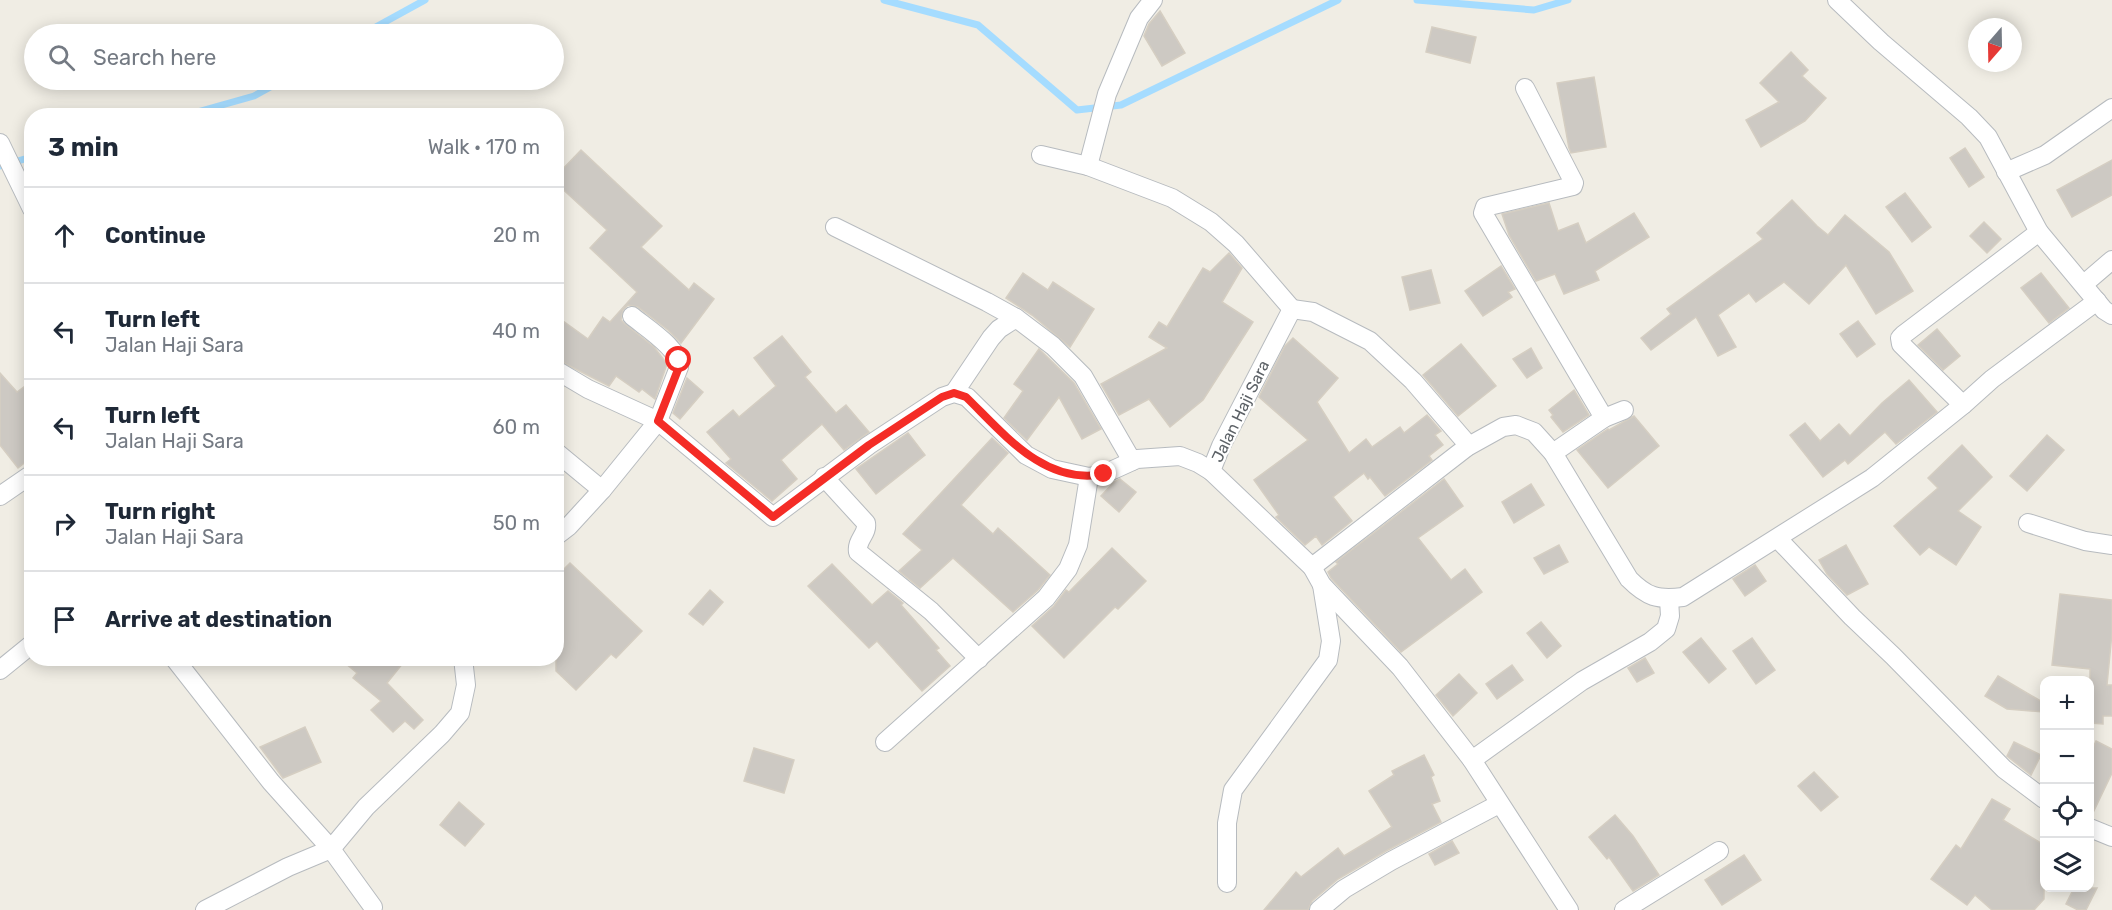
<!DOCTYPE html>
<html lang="en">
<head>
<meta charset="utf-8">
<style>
  :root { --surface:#fff; --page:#f6f6f7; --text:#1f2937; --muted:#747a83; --line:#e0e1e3 }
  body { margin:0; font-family:Rubik,sans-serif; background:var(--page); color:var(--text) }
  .controls { position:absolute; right:18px; bottom:18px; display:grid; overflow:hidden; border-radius:12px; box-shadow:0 3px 15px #0003 }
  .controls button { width:54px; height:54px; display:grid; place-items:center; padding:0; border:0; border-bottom:2px solid var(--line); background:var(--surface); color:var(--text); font:30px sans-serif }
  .compass { position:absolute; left:1968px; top:18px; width:54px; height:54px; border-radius:50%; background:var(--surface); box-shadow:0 3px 15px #0003; rotate:200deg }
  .stop { position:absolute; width:18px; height:18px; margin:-14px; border:4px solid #f42c26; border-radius:50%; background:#fff }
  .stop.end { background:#f42c26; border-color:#fff; box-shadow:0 2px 6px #0008 }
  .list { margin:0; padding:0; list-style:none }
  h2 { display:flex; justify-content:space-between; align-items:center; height:78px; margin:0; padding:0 24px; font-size:26px }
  h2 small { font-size:20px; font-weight:400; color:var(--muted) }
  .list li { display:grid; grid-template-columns:39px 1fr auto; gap:18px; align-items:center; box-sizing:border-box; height:96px; padding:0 24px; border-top:2px solid var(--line) }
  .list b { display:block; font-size:22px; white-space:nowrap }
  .list p { margin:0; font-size:20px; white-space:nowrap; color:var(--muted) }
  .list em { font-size:20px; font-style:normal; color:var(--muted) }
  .icon { flex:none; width:33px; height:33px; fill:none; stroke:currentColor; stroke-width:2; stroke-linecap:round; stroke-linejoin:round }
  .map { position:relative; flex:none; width:2112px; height:910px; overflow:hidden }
  .search { position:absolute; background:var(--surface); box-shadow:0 3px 15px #0003; left:24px; top:24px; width:540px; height:66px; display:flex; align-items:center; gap:15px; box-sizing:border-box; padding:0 21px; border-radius:33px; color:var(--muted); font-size:22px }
  .panel { position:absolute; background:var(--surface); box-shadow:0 3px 15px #0003; left:24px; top:108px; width:540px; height:558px; border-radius:24px }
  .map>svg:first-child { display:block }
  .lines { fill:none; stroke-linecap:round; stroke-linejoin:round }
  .stream { stroke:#a5dcff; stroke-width:7 }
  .building { fill:#cdc9c3; stroke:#d5cec2; stroke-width:1.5 }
  .street-casing { stroke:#b7bbbf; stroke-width:20 }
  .street { stroke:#fff; stroke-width:18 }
  .route { stroke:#f42c26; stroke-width:8 }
  .labels { text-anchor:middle; stroke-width:4.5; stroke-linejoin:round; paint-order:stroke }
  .street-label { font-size:16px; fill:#5c6166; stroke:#fff }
</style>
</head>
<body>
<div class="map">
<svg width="2112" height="910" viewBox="0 0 2112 910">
  <rect width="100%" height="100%" fill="#f0ede4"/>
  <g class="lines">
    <!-- stream -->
    <g class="stream">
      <polyline points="884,0 978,25 1077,110 1121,105 1338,0"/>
      <polyline points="1417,0 1534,10 1568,0"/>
      <polyline points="363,34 425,0"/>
      <polyline points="183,116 254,96 283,80"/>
      <polyline points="0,166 32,157"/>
    </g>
  </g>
  <!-- building -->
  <g class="building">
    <polygon points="1160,11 1185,53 1162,66 1144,36 1149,24"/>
    <polygon points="1432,27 1476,37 1470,63 1426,52"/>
    <polygon points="1791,52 1808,70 1802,76 1826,98 1805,121 1761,147 1746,120 1779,102 1760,83"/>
    <polygon points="1594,77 1606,147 1571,153 1569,148 1557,83"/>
    <polygon points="1965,148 1984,177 1969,187 1950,158"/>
    <polygon points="581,150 662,226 641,247 689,290 694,283 714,299 681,343 668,330 638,307 628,305 623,310 621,320 625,324 654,347 667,364 655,399 642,389 639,392 616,376 609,386 556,359 556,316 588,339 603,317 610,322 637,292 590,248 607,230 556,183 556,176"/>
    <polygon points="2112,160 2112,195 2072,217 2057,190"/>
    <polygon points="1905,193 1931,227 1912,242 1886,207"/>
    <polygon points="1792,200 1817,226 1828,235 1845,215 1889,252 1913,291 1876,314 1846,265 1809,304 1784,282 1756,302 1749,293 1718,315 1736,347 1718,356 1696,317 1651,350 1641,338 1671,314 1667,309 1763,239 1757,233"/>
    <polygon points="1549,203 1558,231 1578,223 1586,243 1634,213 1649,237 1595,271 1599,280 1564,294 1555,274 1536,281 1509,235 1502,214"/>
    <polygon points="1984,222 2001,239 1987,253 1970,236"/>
    <polygon points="1229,253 1242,268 1222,302 1253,322 1203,400 1170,427 1149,399 1119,415 1101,384 1167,348 1149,337 1159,322 1167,327 1203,268 1210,272"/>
    <polygon points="1501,266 1515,289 1508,292 1512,297 1483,316 1465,291"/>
    <polygon points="1431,270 1440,303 1410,310 1402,277"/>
    <polygon points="1023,273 1048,290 1053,282 1094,309 1070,347 1032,315 1006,298"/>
    <polygon points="2041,273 2069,308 2049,323 2021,288"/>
    <polygon points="1858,321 1875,344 1857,357 1840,334"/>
    <polygon points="1937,329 1960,356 1943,370 1918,345"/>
    <polygon points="782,336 811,372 805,377 836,413 846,405 869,432 844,450 822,424 781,460 797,479 772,501 726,463 731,459 707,432 733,410 739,417 776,386 754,358"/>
    <polygon points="1293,338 1338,378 1317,402 1349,453 1366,439 1372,447 1400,427 1404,433 1427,415 1441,431 1435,435 1443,445 1429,456 1432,460 1385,496 1370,477 1368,479 1364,473 1333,497 1352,521 1322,545 1316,536 1305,545 1276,517 1279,515 1254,480 1308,440 1259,397 1285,346"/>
    <polygon points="1461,344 1496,386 1458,416 1423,375"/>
    <polygon points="1531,348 1542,368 1527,378 1513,359"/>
    <polygon points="1039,349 1074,383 1101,429 1082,439 1059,397 1027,440 1004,418 1023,391 1014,384"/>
    <polygon points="0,373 17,392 32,381 32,457 18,468 0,445"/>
    <polygon points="687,378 703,392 680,419 673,413"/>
    <polygon points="1909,380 1937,412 1896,444 1885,432 1848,464 1845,460 1823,477 1790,435 1805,423 1820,441 1839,424 1850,436 1882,403"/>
    <polygon points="1574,390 1589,415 1563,432 1551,417 1553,415 1549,410"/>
    <polygon points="1634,416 1659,446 1608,488 1577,450 1608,429 1609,430"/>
    <polygon points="908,433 925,455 876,494 856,469"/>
    <polygon points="2047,435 2064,450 2027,491 2010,476"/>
    <polygon points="992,438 1008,453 961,505 993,534 998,528 1050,575 1038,590 1013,612 953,558 920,588 899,571 922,550 903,534"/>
    <polygon points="1962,445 1992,477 1958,511 1981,527 1956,565 1929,547 1920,555 1894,526 1938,488 1928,478"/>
    <polygon points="1120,479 1136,492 1119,512 1101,496 1114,482"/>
    <polygon points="1444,479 1463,506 1418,538 1451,580 1465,569 1482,592 1401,652 1331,578 1328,572 1338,564 1336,562"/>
    <polygon points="1531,484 1544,505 1514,523 1502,502"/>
    <polygon points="1559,545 1568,562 1544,574 1534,558"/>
    <polygon points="1846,545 1868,584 1847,595 1827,574 1819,560"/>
    <polygon points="1112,548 1146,581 1118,609 1115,607 1064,658 1032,626 1054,606 1066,590 1069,592"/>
    <polygon points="570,563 642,631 616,658 611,654 576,690 556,671 556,577"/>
    <polygon points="832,564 872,605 888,591 903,603 901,605 939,648 936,650 950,666 922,691 877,641 869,648 808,586"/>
    <polygon points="1755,565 1766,581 1745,596 1733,579"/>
    <polygon points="710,590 723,602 703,625 689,614"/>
    <polygon points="2060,594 2112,600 2112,633 2107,685 2112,685 2112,716 2103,716 2103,724 2090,723 2090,669 2052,665"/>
    <polygon points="1541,622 1561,646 1547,658 1527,633"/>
    <polygon points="1701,638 1726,669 1709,683 1683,652"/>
    <polygon points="1752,638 1775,670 1756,684 1733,651"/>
    <polygon points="339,658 407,658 387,683 423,720 414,729 405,721 393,732 371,710 381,701 353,678 357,673"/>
    <polygon points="1645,658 1654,673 1637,682 1628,668"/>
    <polygon points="1512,665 1523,680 1497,699 1486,684"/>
    <polygon points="1459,674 1477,693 1453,716 1436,695"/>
    <polygon points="1998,676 2044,703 2044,712 2007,709 1985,696"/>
    <polygon points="305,727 321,762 283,778 260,747"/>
    <polygon points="2096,741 2112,749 2112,773 2091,817 2090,755"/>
    <polygon points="2014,742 2041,755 2031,775 2007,756"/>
    <polygon points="754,748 794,760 784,793 744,781"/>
    <polygon points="1424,755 1434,775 1431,777 1440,801 1432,804 1441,822 1386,851 1338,879 1312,901 1308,910 1264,910 1296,872 1301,877 1338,848 1344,856 1392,827 1369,791 1394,775 1392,771"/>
    <polygon points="1814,772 1838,797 1821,811 1798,786"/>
    <polygon points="1992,799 2010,809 2003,820 2044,845 2044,899 2034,910 1992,910 1975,895 1967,905 1931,879 1956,845 1961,849"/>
    <polygon points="459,802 484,824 465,846 440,825"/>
    <polygon points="1615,815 1633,836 1659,875 1633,891 1609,857 1607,859 1589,837"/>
    <polygon points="1452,841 1459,853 1435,865 1429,854"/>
    <polygon points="1744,855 1761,880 1722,905 1705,880"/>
    <polygon points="2074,888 2097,888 2086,910 2078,910 2066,904"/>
  </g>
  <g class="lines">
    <!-- street casing -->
    <g class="street-casing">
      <g id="street">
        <polyline points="1837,0 1881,42 1969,117 1988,137 2039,232 2104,310 2112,315"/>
        <polyline points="1525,88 1574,183 1573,186 1485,207 1483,213 1604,418"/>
        <polyline points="0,143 32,209"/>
        <polyline points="1041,155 1088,166 1172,198 1211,222 1236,244 1292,309"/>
        <polyline points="1088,166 1107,94 1139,18 1153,0"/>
        <polyline points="2006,172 2045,155 2112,108"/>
        <polyline points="835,227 987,302 1016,318"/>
        <polyline points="2084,284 2112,260"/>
        <polyline points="1292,309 1313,312 1370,341 1413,381 1464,440 1467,447"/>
        <polyline points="556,370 588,389 658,421 773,517 869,445 942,397 954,393 967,397 1026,455 1052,469 1089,477 1104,474 1137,459 1180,456 1198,463 1211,471 1221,446 1292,309"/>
        <polyline points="954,393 991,338 999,329 1016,318 1053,346 1083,376 1132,461"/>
        <polyline points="1963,405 1901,344 1900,338 1903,335 2039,232"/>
        <polyline points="556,452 602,490"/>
        <polyline points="1553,453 1604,418 1624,410"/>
        <path d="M1211,471L1312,567L1467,447L1503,427L1516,425L1534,432L1553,453L1629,579C1647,597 1657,600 1683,597L1872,478L1963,405L1992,379L2097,301"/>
        <path d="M824,477L866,523C868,534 856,540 858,552L931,611L979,659"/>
        <polyline points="0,496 32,474"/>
        <polyline points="2028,523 2085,541 2112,545"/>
        <path d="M556,536L569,526L602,490L658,421L679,367C681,349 645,327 632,316"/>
        <polyline points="1778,539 1852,617 1893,656 2004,769 2044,799"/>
        <polyline points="1312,567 1322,585 1400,667 1472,760 1569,910"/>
        <polyline points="174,658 271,782 331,849 373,907"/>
        <polyline points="0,670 32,644"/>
        <polyline points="885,742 1046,598 1068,569 1078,545 1089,477"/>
        <polyline points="1472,760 1582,681 1650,642 1666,629 1670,616 1669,599"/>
        <polyline points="2090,828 2112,837"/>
        <polyline points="1227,883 1227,823 1233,790 1328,660 1331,641 1322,585"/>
        <polyline points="205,910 288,867 331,849 366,807 442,734 460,713 466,685 463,658"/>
        <polyline points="1319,910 1344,889 1391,861 1499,804"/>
        <polyline points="1624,910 1719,851"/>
      </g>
    </g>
    <!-- street -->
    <use href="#street" class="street"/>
  </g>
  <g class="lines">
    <!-- route -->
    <path class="route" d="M679,360V367L658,421L773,517L869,445L942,397L954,393L966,397C1004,434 1045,486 1104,474"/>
  </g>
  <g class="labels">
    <!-- street labels -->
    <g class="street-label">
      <text transform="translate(1240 411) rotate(-64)" y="6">Jalan Haji Sara</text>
    </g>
  </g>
</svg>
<div class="controls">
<button>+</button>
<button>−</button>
<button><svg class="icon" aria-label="locate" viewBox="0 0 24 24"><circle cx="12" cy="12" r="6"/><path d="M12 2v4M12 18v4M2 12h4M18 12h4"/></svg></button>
<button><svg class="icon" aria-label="layers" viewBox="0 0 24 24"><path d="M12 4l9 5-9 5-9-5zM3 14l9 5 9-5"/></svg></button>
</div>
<svg class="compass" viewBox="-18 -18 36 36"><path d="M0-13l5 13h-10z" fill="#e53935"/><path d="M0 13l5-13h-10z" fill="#747a83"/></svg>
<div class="stop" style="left:679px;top:360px"></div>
<div class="stop end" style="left:1104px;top:474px"></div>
<div class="search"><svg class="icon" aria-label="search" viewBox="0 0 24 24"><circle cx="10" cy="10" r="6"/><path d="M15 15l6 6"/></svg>Search here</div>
<section class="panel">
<h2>3 min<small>Walk · 170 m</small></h2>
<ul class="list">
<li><svg class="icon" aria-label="ahead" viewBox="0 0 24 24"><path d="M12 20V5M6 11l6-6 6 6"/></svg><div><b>Continue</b></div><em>20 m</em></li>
<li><svg class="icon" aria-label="left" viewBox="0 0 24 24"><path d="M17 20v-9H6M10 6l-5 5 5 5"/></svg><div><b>Turn left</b><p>Jalan Haji Sara</p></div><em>40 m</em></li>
<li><svg class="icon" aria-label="left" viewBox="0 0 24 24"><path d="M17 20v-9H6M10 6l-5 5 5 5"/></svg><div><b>Turn left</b><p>Jalan Haji Sara</p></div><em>60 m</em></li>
<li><svg class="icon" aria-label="right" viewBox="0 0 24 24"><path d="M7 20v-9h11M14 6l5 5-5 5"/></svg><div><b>Turn right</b><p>Jalan Haji Sara</p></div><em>50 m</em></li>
<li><svg class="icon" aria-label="arrive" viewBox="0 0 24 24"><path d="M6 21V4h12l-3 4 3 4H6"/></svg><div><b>Arrive at destination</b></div></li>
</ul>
</section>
</div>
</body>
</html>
